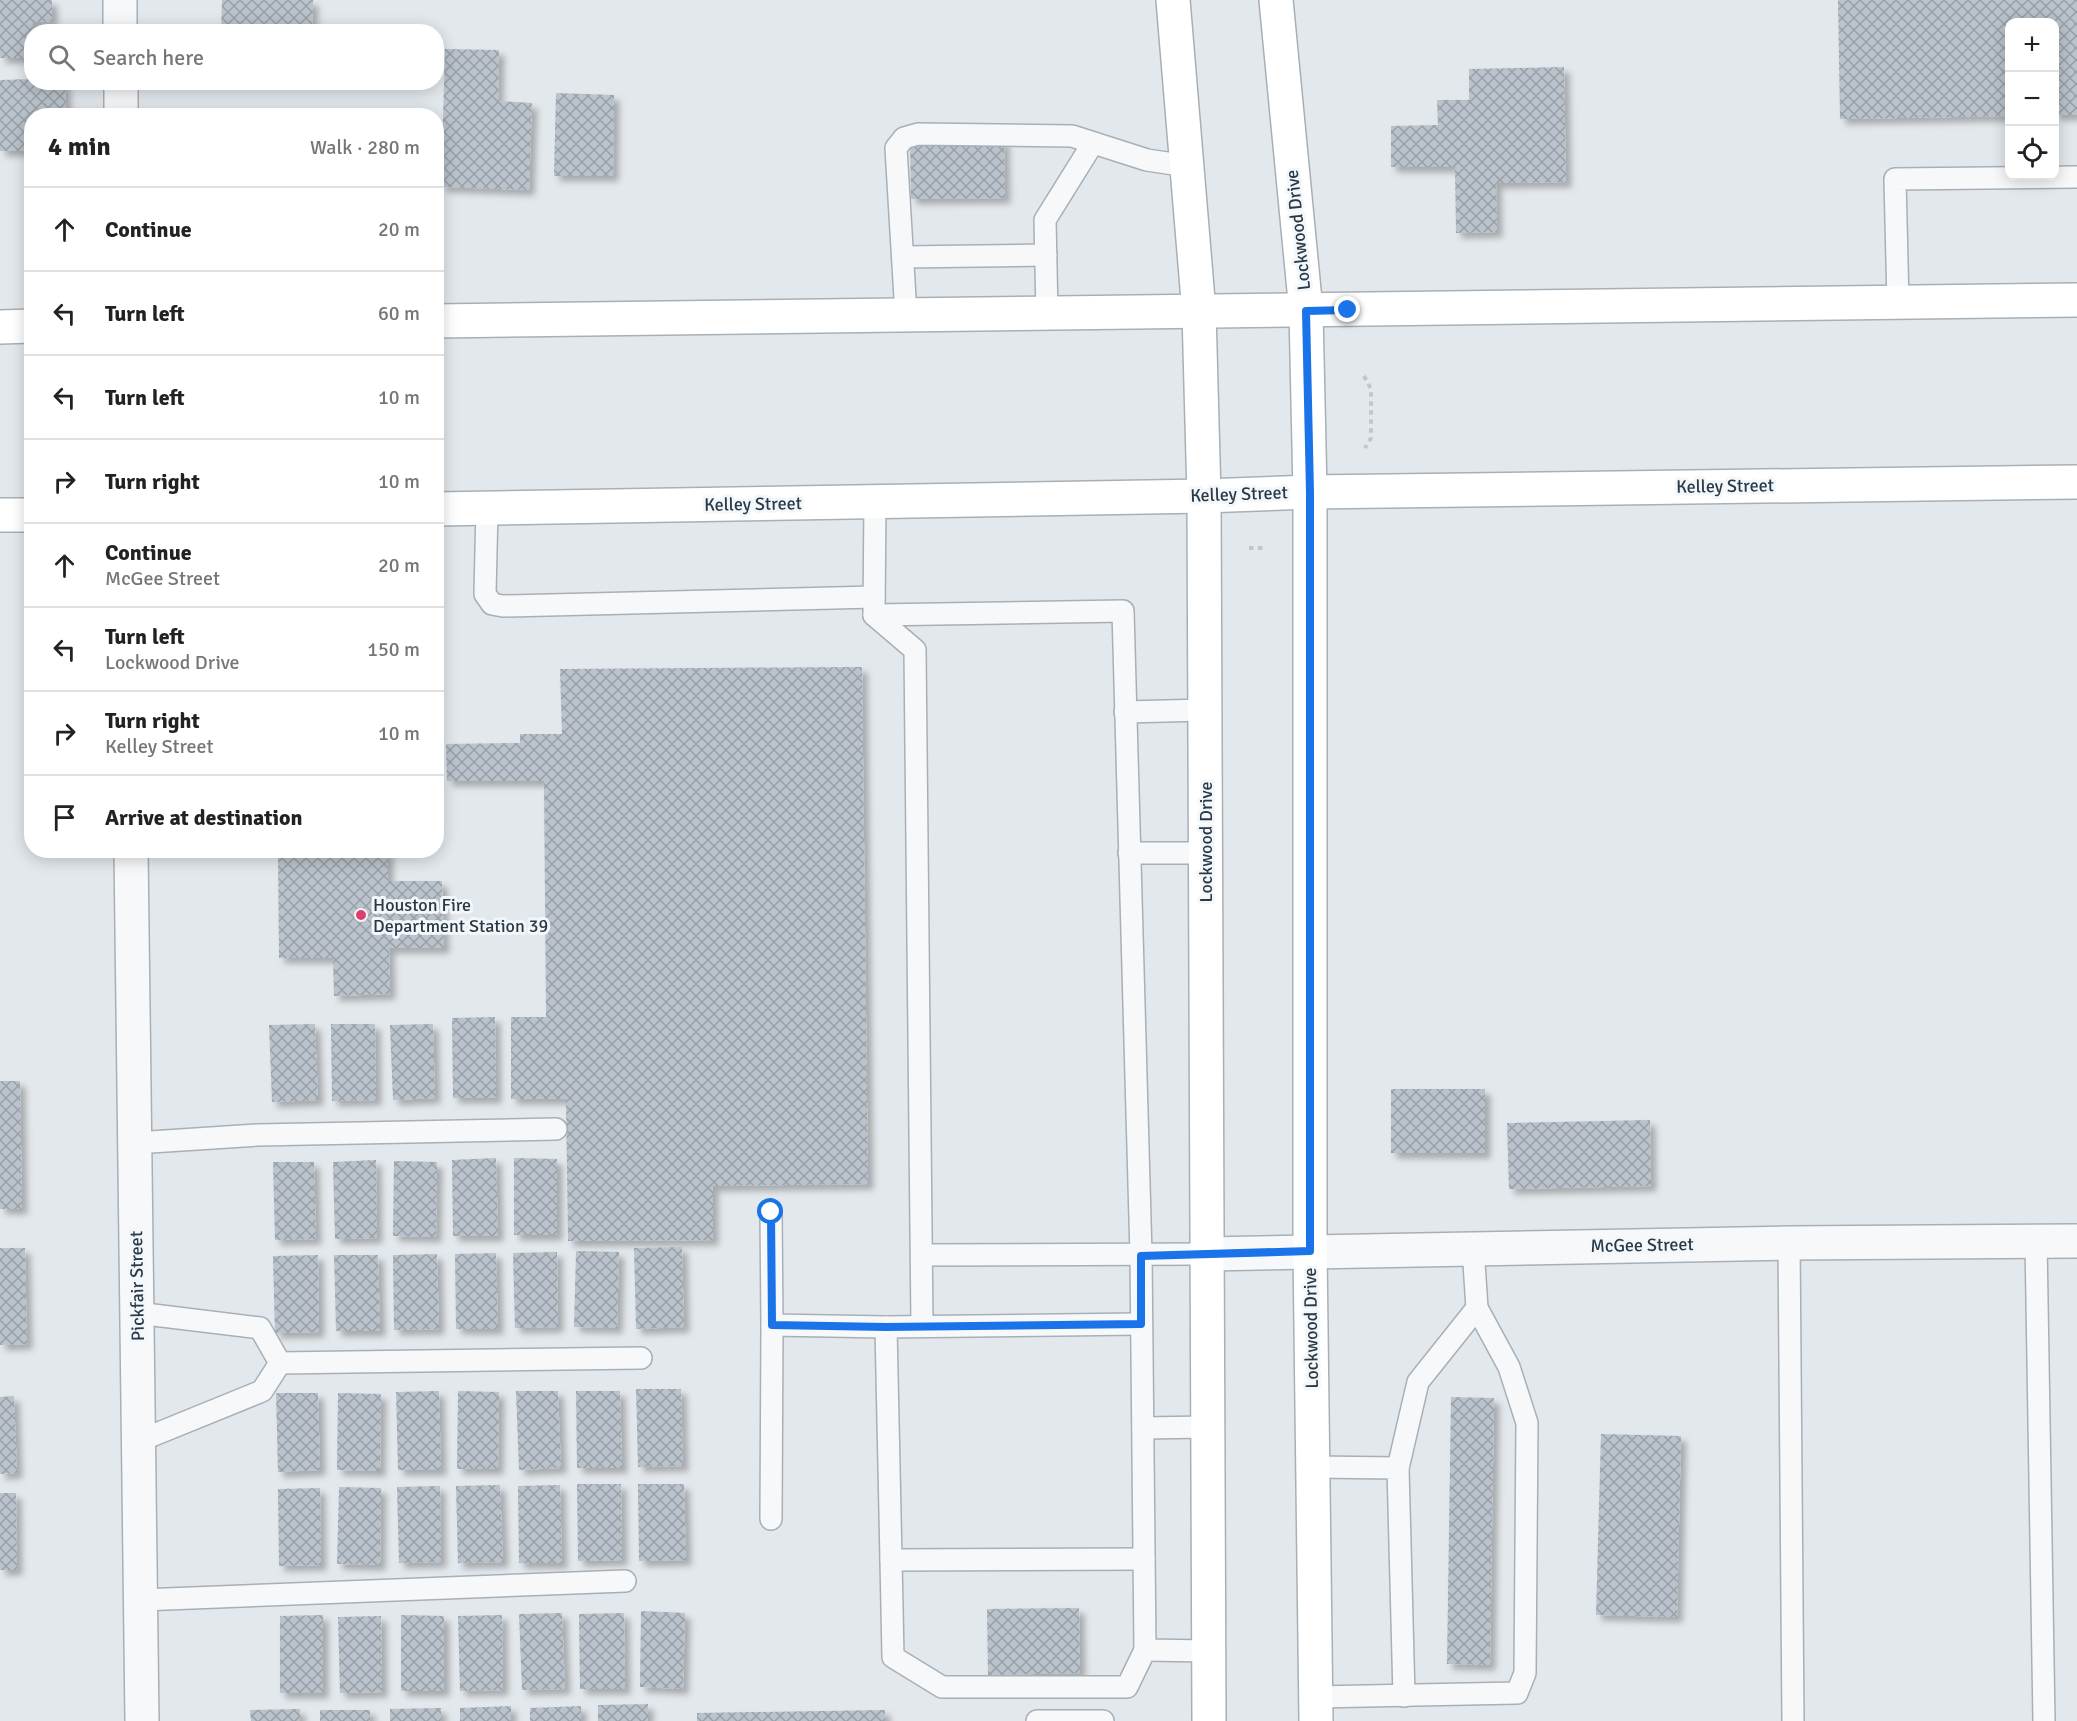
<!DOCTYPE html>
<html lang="en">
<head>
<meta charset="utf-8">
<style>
  :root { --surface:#fff; --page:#f6f6f6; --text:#222; --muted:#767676; --line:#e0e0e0 }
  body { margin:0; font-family:Signika,sans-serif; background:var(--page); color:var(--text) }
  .controls { position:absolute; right:18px; top:18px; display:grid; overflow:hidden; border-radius:12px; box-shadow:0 3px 15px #0003 }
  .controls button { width:54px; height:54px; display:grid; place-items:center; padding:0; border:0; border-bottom:2px solid var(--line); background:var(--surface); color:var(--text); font:30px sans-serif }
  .stop { position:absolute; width:18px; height:18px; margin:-14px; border:4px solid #1a73e8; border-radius:50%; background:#fff }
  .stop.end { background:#1a73e8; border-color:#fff; box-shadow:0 2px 6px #0008 }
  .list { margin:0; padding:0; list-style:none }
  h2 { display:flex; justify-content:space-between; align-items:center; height:78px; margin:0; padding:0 24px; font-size:26px }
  h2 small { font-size:20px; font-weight:400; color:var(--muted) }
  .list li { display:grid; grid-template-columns:39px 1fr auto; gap:18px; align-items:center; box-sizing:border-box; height:84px; padding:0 24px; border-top:2px solid var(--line) }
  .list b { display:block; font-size:22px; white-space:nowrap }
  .list p { margin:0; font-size:20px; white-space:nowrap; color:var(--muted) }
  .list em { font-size:20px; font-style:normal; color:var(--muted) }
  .icon { flex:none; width:33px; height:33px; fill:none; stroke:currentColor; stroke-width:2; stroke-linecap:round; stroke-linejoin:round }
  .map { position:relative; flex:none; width:2077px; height:1721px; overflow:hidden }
  .search { position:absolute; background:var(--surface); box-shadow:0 3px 15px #0003; left:24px; top:24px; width:420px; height:66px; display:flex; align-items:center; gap:15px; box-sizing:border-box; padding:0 21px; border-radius:24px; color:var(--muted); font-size:22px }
  .panel { position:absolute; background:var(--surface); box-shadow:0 3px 15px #0003; left:24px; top:108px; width:420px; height:750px; border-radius:24px }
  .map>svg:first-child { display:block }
  .building { fill:url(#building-cross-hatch); filter:url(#shadow) }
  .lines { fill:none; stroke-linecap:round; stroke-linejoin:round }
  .lane-casing { stroke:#a7b0b7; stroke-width:24 }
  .street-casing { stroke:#a7b0b7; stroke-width:36 }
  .secondary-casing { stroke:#a7b0b7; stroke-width:36 }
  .path { stroke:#c1c6cb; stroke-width:4; stroke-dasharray:4.5 4.5; stroke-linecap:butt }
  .lane { stroke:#f7f8fa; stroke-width:21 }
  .street { stroke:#f7f8fa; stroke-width:33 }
  .secondary { stroke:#fff; stroke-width:33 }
  .route { stroke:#1a73e8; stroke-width:8 }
  .poi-dot { fill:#db3e6f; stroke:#f3f7f9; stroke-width:2 }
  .labels { text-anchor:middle; stroke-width:6; stroke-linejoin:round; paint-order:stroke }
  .street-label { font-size:18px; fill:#293947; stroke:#f3f7f9 }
  .poi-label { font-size:18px; fill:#293947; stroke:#f3f7f9; text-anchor:start }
</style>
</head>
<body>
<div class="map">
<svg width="2077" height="1721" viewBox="0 0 2077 1721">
  <defs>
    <pattern id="building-cross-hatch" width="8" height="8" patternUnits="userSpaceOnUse" patternTransform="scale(1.5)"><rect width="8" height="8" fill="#bac2cb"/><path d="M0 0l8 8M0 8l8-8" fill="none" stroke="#979fa7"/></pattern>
    <filter id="shadow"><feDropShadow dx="5.5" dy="5.5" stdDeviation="3" flood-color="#0004"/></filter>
  </defs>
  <rect width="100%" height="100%" fill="#e3e8ec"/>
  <!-- building -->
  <g class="building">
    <polygon points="0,0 52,0 52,21 33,22 32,58 0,58"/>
    <polygon points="222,0 313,0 312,32 221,32"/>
    <polygon points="1838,0 2077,0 2077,115 2054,115 2054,22 2010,22 2010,116 1840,119"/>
    <polygon points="445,49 499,50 498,101 532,103 529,190 441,187"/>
    <polygon points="1564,67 1566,182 1496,183 1497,232 1456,233 1455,167 1391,167 1391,126 1438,125 1437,100 1469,100 1469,69"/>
    <polygon points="32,79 32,82 65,82 66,116 32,116 32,151 0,151 0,80"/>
    <polygon points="556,93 614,95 613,176 554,176"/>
    <polygon points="1004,140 1005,198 911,199 910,141"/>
    <polygon points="862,667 868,1184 713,1186 713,1240 568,1241 566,1099 511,1099 511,1017 546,1017 544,781 447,781 446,744 520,743 520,734 562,734 560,669"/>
    <polygon points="278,850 388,850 388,881 442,881 444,948 389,948 390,994 334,996 333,958 279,958"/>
    <polygon points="495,1017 496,1098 453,1098 452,1018"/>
    <polygon points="315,1024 318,1100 272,1102 269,1025"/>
    <polygon points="331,1024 375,1024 376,1100 332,1101"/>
    <polygon points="433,1024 435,1098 393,1100 390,1025"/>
    <polygon points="0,1081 20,1081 22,1209 0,1209"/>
    <rect x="1391" y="1089" width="94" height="64"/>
    <polygon points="1650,1120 1651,1186 1509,1189 1507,1123"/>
    <polygon points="496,1158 498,1236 453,1236 452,1160"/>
    <polygon points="514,1158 557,1159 557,1235 514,1235"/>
    <polygon points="376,1160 377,1238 335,1239 333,1162"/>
    <polygon points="394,1161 437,1162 436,1237 393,1236"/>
    <polygon points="273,1162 314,1162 316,1239 275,1240"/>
    <polygon points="682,1247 684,1327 636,1329 634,1248"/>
    <polygon points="0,1248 25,1248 27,1344 0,1345"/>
    <polygon points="576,1251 619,1252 617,1328 574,1327"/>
    <polygon points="557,1252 558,1327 515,1328 513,1253"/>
    <polygon points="496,1253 498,1329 456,1329 455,1254"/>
    <polygon points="437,1254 439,1329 394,1330 393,1255"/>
    <polygon points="318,1255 319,1332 275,1333 273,1256"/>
    <polygon points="334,1255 378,1255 380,1331 336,1331"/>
    <polygon points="636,1389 681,1389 683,1466 638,1467"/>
    <polygon points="439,1391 441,1470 398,1470 396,1392"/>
    <polygon points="458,1391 499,1392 498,1469 457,1469"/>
    <polygon points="516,1391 558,1391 561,1468 519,1470"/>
    <polygon points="576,1391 620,1391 622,1468 577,1468"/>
    <polygon points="276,1393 318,1393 320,1470 278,1472"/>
    <polygon points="338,1393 381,1394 380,1471 337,1470"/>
    <polygon points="14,1396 17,1473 0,1474 0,1397"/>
    <polygon points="1451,1397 1494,1398 1490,1665 1447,1664"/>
    <polygon points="1601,1434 1681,1436 1677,1617 1596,1615"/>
    <polygon points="577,1484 621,1484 622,1560 578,1561"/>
    <polygon points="638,1484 684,1484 686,1560 639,1561"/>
    <polygon points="500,1485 503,1562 458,1563 456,1486"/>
    <polygon points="560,1485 562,1563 519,1563 518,1486"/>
    <polygon points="440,1486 441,1562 399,1563 397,1487"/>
    <polygon points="339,1487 381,1488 380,1565 337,1564"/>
    <polygon points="320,1488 321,1565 279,1566 278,1489"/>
    <polygon points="0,1493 16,1493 17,1570 0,1570"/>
    <polygon points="1079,1608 1080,1673 988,1675 987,1609"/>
    <polygon points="641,1611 685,1613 683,1689 640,1687"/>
    <polygon points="562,1613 565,1689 522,1690 519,1614"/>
    <polygon points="624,1613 625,1689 580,1689 579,1614"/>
    <polygon points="323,1615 323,1693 280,1693 280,1616"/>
    <polygon points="401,1615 444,1616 444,1691 401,1691"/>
    <polygon points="502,1615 503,1690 460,1691 458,1616"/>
    <polygon points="381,1616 382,1692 340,1693 338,1617"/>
    <polygon points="648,1704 648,1721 598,1721 598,1705"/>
    <polygon points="511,1706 511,1721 460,1721 460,1708"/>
    <polygon points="581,1706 581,1721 530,1721 530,1708"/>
    <polygon points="441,1708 441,1721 390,1721 390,1709"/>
    <polygon points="300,1709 300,1721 251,1721 250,1710"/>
    <rect x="320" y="1710" width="50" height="11"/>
    <polygon points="885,1710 885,1721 697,1721 697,1713"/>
  </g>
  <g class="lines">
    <!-- lane casing -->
    <g class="lane-casing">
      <g id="lane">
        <polyline points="903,257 1046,255"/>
        <polyline points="1898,303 1895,179 2077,177"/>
        <polyline points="1047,314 1045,220 1093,143"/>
        <polyline points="906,315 896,148 904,138 918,134 1072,136 1147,160 1187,166"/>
        <polyline points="875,501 874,615 915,650 922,1326"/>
        <polyline points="487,508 485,594 492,604 503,606 874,597"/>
        <polyline points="874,615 1123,611 1141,1255 1145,1650 1209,1651"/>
        <polyline points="1125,712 1205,710"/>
        <polyline points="1129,853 1206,853"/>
        <polyline points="135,1143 258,1135 556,1129"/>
        <polyline points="771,1212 772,1325 886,1327"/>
        <polyline points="2036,1241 2044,1721"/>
        <polyline points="1789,1243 1793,1721"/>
        <polyline points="923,1255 1208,1254"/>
        <polyline points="137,1313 260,1328 280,1363 262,1391 139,1441"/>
        <polyline points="1141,1324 886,1327 891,1560 1144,1559"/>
        <polyline points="280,1363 641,1358"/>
        <polyline points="1143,1428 1208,1427"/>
        <polyline points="1313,1467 1398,1468 1404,1696"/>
        <polyline points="1398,1468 1418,1382 1477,1308"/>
        <polyline points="771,1519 772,1325"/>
        <polyline points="891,1560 893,1657 942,1687 1127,1687 1145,1650"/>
        <polyline points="141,1600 625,1581"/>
        <polyline points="1316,1697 1517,1693 1525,1673 1527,1423 1509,1367 1477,1308 1473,1248"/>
        <polyline points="1037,1721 1103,1721"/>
      </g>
    </g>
    <!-- street casing -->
    <g class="street-casing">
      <g id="street">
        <polyline points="120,0 120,32"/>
        <polyline points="121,82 121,116"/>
        <polyline points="131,850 142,1721"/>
        <polyline points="1208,1254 1789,1243 2077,1241"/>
      </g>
    </g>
    <!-- secondary casing -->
    <g class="secondary-casing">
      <g id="secondary">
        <polyline points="1173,0 1199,312 1204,496 1209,1721"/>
        <polyline points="1276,0 1306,311 1310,492 1310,1251 1316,1721"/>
        <polyline points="436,321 2077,300"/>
        <polyline points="0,327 32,326"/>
        <polyline points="436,509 1204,496 1310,492 2077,482"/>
        <polyline points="0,515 32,515"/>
      </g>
    </g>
    <!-- path -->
    <g class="path">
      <polyline points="1364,376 1371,389 1371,438 1365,448"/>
      <polyline points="1249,548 1267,548"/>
    </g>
    <!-- lane -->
    <use href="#lane" class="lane"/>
    <!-- street -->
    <use href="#street" class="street"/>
    <!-- secondary -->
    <use href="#secondary" class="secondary"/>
  </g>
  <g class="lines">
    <!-- route -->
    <polyline class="route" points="771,1212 772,1325 886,1327 1141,1324 1141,1256 1310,1251 1310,492 1306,311 1348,310"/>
  </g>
  <!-- markers -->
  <circle class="poi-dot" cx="361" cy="915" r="6"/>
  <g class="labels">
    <!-- street labels -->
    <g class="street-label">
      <text transform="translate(1298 230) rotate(-96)" y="6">Lockwood Drive</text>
      <text transform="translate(1725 486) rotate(-1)" y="6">Kelley Street</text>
      <text transform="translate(1239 494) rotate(-2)" y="6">Kelley Street</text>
      <text transform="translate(753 504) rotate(-1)" y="6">Kelley Street</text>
      <text transform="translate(1206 842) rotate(-90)" y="6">Lockwood Drive</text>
      <text transform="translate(1642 1245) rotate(-1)" y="6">McGee Street</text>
      <text transform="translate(137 1286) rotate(-91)" y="6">Pickfair Street</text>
      <text transform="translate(1311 1328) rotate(-91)" y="6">Lockwood Drive</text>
    </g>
    <!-- poi labels -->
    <g class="poi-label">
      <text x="373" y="911">Houston Fire<tspan x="373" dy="21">Department Station 39</tspan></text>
    </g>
  </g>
</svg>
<div class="controls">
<button>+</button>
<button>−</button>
<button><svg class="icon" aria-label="locate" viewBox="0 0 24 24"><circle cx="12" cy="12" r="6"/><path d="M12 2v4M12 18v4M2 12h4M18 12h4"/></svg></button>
</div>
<div class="stop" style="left:771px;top:1212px"></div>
<div class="stop end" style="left:1348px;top:310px"></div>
<div class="search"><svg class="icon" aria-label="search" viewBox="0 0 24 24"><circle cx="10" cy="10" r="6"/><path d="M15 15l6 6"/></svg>Search here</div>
<section class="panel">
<h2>4 min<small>Walk · 280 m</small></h2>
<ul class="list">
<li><svg class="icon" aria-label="ahead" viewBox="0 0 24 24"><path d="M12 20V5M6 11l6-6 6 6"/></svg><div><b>Continue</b></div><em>20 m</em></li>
<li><svg class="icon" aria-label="left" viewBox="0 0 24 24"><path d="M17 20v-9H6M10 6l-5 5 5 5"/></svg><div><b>Turn left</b></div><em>60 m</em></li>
<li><svg class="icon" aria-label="left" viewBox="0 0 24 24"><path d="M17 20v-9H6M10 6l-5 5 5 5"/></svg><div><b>Turn left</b></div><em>10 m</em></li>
<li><svg class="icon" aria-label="right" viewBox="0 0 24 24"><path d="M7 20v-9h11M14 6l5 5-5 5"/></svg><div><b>Turn right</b></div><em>10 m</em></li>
<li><svg class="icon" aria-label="ahead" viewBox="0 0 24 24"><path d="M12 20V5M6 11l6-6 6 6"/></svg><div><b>Continue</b><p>McGee Street</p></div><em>20 m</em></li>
<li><svg class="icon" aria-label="left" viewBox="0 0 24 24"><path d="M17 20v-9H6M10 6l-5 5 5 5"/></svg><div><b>Turn left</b><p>Lockwood Drive</p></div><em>150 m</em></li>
<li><svg class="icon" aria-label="right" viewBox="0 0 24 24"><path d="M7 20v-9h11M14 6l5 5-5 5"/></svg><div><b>Turn right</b><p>Kelley Street</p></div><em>10 m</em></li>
<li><svg class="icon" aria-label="arrive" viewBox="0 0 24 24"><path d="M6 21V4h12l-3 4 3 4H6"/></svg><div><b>Arrive at destination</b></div></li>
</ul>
</section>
</div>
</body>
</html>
